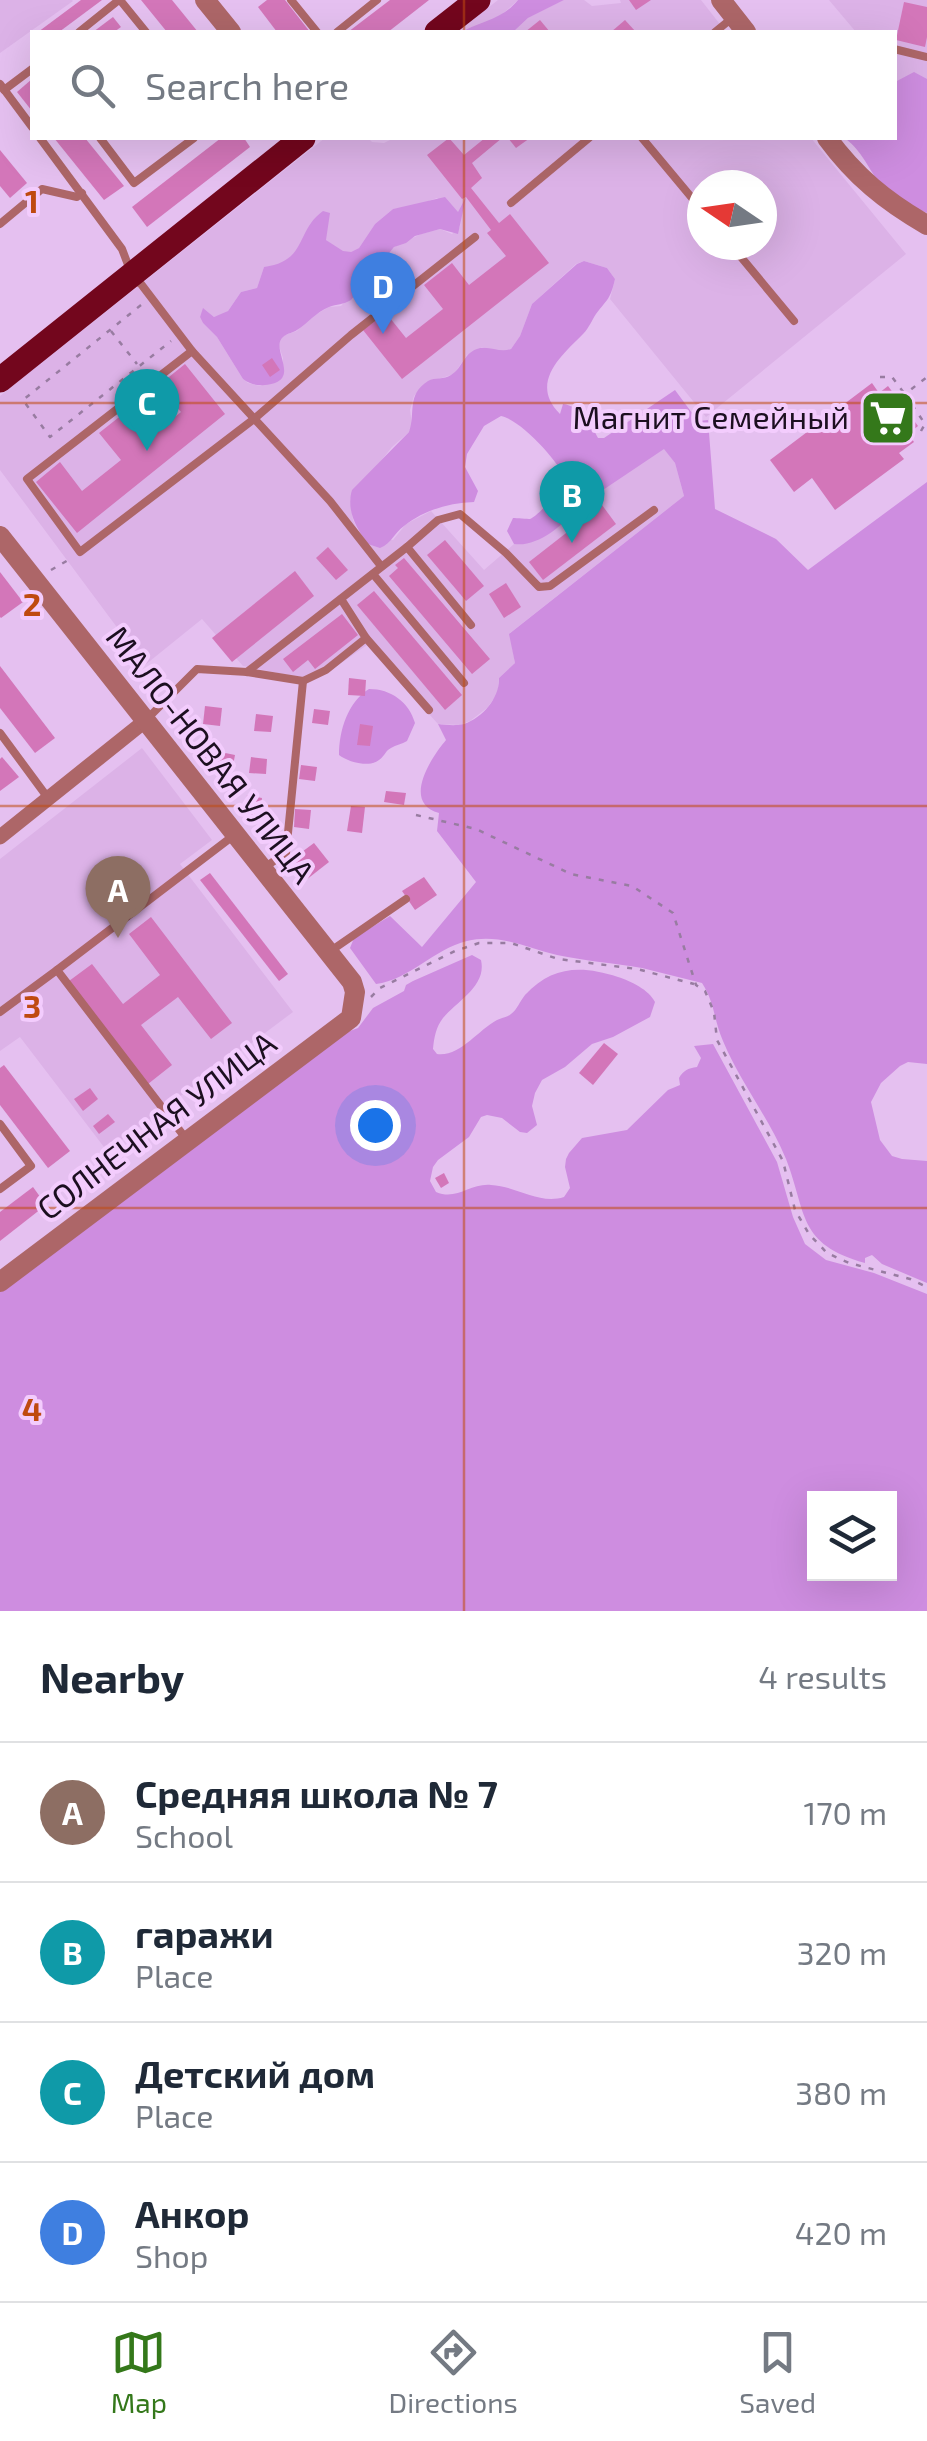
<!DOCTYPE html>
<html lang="en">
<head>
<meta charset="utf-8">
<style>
  :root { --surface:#fff; --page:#f6f6f7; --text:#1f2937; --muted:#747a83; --line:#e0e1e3; --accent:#34781a }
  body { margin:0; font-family:"Exo 2",sans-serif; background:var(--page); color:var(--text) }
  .controls { position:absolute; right:30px; bottom:30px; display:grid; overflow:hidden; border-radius:0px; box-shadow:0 10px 40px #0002 }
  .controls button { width:90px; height:90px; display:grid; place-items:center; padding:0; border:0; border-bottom:2px solid var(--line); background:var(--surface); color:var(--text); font:50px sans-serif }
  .compass { position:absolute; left:687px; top:170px; width:90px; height:90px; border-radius:50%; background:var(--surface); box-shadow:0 10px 40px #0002; rotate:283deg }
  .you { position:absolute; left:375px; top:1125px; width:35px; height:35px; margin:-25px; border:8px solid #fff; border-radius:50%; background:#1a73e8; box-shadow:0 0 0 15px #1a73e833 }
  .badge { display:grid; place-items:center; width:65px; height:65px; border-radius:50%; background:var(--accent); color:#fff; font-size:32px; font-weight:700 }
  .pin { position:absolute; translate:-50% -82px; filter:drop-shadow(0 2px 5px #0008) }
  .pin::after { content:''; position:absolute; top:52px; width:35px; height:30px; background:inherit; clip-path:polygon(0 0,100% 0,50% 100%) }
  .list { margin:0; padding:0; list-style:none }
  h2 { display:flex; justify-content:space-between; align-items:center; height:130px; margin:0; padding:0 40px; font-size:42px }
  h2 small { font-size:32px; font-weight:400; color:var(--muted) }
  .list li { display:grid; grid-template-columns:65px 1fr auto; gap:30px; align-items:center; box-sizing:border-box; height:140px; padding:0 40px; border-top:2px solid var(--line) }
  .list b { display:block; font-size:38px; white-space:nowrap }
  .list p { margin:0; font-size:32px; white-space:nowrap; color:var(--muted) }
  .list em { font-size:32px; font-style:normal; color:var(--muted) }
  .icon { flex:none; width:55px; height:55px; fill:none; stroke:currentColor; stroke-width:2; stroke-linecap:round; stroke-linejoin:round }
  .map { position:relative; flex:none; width:927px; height:1611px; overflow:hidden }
  .search { position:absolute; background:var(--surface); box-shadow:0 10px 40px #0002; left:30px; right:30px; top:30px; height:110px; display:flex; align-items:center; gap:25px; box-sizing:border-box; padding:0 35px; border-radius:0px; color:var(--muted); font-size:38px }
  .sheet { height:690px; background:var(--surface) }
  nav { display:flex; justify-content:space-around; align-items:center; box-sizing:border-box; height:140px; border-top:2px solid var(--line); background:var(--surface); font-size:28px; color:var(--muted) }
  nav a { display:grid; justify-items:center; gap:5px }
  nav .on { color:var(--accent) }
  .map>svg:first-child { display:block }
  .built { fill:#dcb2e7; fill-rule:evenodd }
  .green { fill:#ce8de0; fill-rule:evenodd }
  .building { fill:#d376b9 }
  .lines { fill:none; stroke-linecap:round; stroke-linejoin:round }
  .path { stroke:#987ca1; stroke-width:2.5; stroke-dasharray:5 8; stroke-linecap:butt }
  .service { stroke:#ad6668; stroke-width:8 }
  .minor { stroke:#ad6668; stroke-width:15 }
  .tertiary { stroke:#ad6668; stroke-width:20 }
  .primary { stroke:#73061d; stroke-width:25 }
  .grid { fill:none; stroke:#bf4a10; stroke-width:2.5; stroke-opacity:0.55 }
  .labels { text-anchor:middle; stroke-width:8; stroke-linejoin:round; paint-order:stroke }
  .poi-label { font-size:32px; fill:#1c0f20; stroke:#f3ccfd; text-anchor:end }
  .street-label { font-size:32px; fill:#1c0f20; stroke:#f3ccfd }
  .grid-label { font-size:32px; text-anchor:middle; font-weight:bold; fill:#bf4a10; stroke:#f3ccfd; stroke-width:8; stroke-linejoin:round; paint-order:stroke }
</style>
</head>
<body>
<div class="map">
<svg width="927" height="1611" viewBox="0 0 927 1611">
  <rect width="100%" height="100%" fill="#e5c0f0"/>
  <!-- built -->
  <g class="built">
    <polygon points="0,0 72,0 73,1 0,53"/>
    <polygon points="498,0 518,0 497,19 457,32"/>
    <polygon points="564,0 584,0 592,6 621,3 620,0 701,0 726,32 513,32 528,18"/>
    <polygon points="829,0 927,0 927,117 895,78 894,32 856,32"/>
    <path d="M325,138H368L372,142L384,143L394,138H811L906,254L706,417L610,299L615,279L607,268L584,261L576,264L532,304L520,336L511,349L504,352L482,347L467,355L454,374L426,383L414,396L410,410L412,425L409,432L392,447L350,499L353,520L359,533L393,540L406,524L431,511L484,570L514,544L586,497H591L664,448L675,463L684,496L510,633L515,663L499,678L498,693L487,708L470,721L460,725L438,724L367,645L327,673L313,680L243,666L202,619L145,665L0,470V396ZM702,185H762V245H702ZM437,198L458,213L462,205L460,227L452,234L440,229L421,234L394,247L341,306L329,307L306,320L297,331L285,335L280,339L279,346L283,358V376L260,386L248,383L243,379L217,337L203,323L200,317L204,309L214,317L221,315L228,311L241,292L257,288L264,267L280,265L288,259L299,249L308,229L329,219L326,227V240L343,252H351L359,248L375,224L393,209L415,206Z"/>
    <polygon points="142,748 212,840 180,864 293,1012 107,1151 20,1037 0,1051 0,859"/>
  </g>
  <!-- green -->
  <g class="green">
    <path d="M518,0H564L528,18L513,32H461C482,21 503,19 518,0Z"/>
    <path d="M914,72L927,79V213C915,208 901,202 890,194C871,179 865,151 844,138H894L895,82Z"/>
    <path d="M445,197L458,212L466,197L458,234L440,229L415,236L406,243L394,247L351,300C343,305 337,304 329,307C316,312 308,323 297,330C293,333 287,333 283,337C269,349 304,381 265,385C256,386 250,384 243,379L217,337L203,323L200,317L203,308L214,317L228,311L241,292L257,288L264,267C308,261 295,231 323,211L330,213L326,240L343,251L351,252L359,248L375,224L393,209Z"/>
    <path d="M584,261L607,268L615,279C610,300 608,298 596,314C592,320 589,328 583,334C561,356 529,383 560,414L563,404C580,406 591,424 598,438H604L675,390L698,421L708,420L715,509L776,539L808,570L927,482V1064L908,1062L900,1066L881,1083L871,1102L880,1140L892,1156L902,1159L927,1161V1283L882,1264L872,1255L865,1258V1263C797,1244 807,1213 786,1159C769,1118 740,1082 723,1041C714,1021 715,1003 702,983C682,978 662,973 642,968C614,963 585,961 557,955C527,948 499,933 467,941C434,949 409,980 376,984L350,948L354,938L390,916L422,947L476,882L437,831L439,813C402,803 430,759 446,740L438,724C446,725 456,726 464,724C483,718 500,697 499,678L515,663L509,634L684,496L675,463L664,449L591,498H586C571,518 541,548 514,544L507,531L513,518C516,518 528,519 530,519C538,516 562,489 566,481C561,463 520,419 501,416L484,426L467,454L465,467L478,491L474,502C449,503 424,510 404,526C394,533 392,543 380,548L368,544C356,528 346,510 352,490L409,432C416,413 406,395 428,381C435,377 444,380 451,375C463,368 463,352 480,348C491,346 500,353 511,349L520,336L532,304L577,264Z"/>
    <path d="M369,689C391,689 409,702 415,723L407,741C402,744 396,745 391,748C385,751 385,756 379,760C369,768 348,762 339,755C339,730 348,702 369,689Z"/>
    <path d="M472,955L481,960C487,986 457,1001 443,1018C436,1027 434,1038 433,1049L437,1054C460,1057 478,1030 497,1020C503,1017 506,1018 511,1014C517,1010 520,1001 525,995C552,966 581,965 618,977C631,981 649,990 655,1002L650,1017L613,1037L592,1044L565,1067L542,1080L535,1093L532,1106L537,1125L527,1133L520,1132L502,1118L487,1115L481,1117L469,1137L438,1160L433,1167L430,1181L436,1192C457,1201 470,1183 491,1185C516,1186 539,1205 564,1197L570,1188L565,1167L566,1159L569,1153L582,1138L627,1130L668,1090L680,1085L679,1078C683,1071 688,1068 697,1067L701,1058L694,1046L713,1044L777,1162L793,1217L805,1244L826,1260L874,1273L927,1294V1611H0V1291L334,1037L358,1028L373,1008L404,991L406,985L413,981ZM814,1498H890V1574H814Z"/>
  </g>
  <!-- building -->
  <g class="building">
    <polygon points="81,0 102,0 59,32 38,32"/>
    <polygon points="141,0 172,0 198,32 167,32"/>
    <polygon points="267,0 285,0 310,32 277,32 258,7"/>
    <polygon points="390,0 429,0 388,32 348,32"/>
    <polygon points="629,0 651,0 636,10"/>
    <polygon points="904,2 927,7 927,37 925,47 896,40"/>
    <polygon points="113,17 121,27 114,32 93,32"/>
    <polygon points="540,20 550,32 525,32"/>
    <polygon points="625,20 636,32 611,32"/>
    <polygon points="32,79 32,111 17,92"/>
    <polygon points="54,138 85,138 124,186 104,200"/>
    <polygon points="221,138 244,138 250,147 147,227 132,207"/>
    <polygon points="449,138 464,155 485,138 502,138 472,163 482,178 471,188 499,223 510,214 549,263 402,379 363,330 386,313 406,338 443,309 424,285 452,263 469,285 506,256 487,233 491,230 466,197 462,199 427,155"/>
    <polygon points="508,138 530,138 516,148"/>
    <polygon points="0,150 27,183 10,198 0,186"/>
    <polygon points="272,358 280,370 270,377 262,365"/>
    <polygon points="185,364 225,414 77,533 36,482 60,462 82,491 121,460 99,433 123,414 145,441 181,412 159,385"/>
    <polygon points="872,383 879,393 888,386 918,426 908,434 914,442 899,453 904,459 835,510 812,478 794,492 770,460"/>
    <polygon points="602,505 616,524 543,580 529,562"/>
    <polygon points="445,540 484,586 466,601 427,555"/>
    <polygon points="328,547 348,570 336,580 316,558"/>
    <polygon points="404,558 490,659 472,674 389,576 398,568 395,565"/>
    <polygon points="295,571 314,596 232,662 212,638"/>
    <polygon points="0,572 23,602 1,618 0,617"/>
    <polygon points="506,583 521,607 504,618 489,594"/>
    <polygon points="374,591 462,695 445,710 357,605"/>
    <polygon points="342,614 358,635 315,669 308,660 293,672 283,659"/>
    <polygon points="0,666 55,738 35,753 0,708"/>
    <polygon points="349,678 366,680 365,696 348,695"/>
    <polygon points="205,706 222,708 220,726 203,724"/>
    <polygon points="314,709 330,711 328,725 312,723"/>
    <polygon points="256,714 273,716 271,732 254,731"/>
    <polygon points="360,724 373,726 370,746 357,745"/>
    <polygon points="206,749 235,755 232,771 203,766"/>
    <polygon points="2,757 19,777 0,791 0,759"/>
    <polygon points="251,757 267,759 266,774 249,773"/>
    <polygon points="301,765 317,767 315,781 299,779"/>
    <polygon points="386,791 406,793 404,805 384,802"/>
    <polygon points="247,795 262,798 259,821 244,819"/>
    <polygon points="351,806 365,807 362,833 347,831"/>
    <polygon points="295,809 311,810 309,829 294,827"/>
    <polygon points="314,843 329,862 306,880 291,860"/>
    <polygon points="210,873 288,974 279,981 200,880"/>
    <polygon points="424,877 437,895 415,910 402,891"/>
    <polygon points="151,917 232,1023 211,1039 178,997 141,1025 172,1065 148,1084 69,981 92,964 123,1004 160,975 129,934"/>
    <polygon points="604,1043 618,1054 593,1085 579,1073"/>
    <polygon points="4,1065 70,1151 48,1168 0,1105 0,1068"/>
    <polygon points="90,1088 98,1099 83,1111 74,1099"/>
    <polygon points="108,1114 115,1122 99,1134 93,1126"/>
    <polygon points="444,1173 449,1183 441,1188 435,1178"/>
    <polygon points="33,1187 46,1205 0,1241 0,1212"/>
  </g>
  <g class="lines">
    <!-- path -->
    <g class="path">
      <polyline points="141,305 23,400 50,437 171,341"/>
      <polyline points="111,331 137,364"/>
      <polyline points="880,377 892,377 904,393"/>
      <polyline points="921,431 925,424 905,394 927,377"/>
      <polyline points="51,570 70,559"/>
      <polyline points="416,815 476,829 571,874 632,886 673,913 696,985 705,991 714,1012 717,1040 783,1161 795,1210 809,1234 827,1253 849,1263 910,1279 927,1287"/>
      <polyline points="371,997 380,988 455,951 479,943 511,943 558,959 637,969 694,984"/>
    </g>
    <!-- service -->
    <g class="service">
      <polyline points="120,0 146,32"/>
      <polyline points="291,0 317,32"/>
      <polyline points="79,32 119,0"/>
      <polyline points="337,32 377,0"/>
      <polyline points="715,32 731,19"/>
      <polyline points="894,49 927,57"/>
      <polyline points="0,84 32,127"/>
      <polyline points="4,90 32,69"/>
      <polyline points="40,138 122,249 130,270"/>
      <polyline points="100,138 134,183 194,138"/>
      <polyline points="642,138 702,210"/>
      <polyline points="511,203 589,138"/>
      <polyline points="0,224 42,189 77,197 82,193"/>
      <polyline points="731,245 794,321"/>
      <polyline points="132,279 141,284 192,351 330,501 381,566"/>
      <polyline points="192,351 27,479 80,552 254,419 351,335 475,237"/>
      <polyline points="407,547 471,625"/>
      <polyline points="373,574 464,683"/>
      <polyline points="341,599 366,638 429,710"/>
      <polyline points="247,672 407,547 438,520 460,514 506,553 539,587 550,586 654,510"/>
      <polyline points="146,720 197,669 247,672 303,681 326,670 366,638"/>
      <polyline points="0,733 48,798"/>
      <polyline points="265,867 286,853 303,681"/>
      <polyline points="332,950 406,899"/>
      <polyline points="0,1012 57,970"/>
      <polyline points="0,1124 31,1166 0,1189"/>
      <polyline points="187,1140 57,970 233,836"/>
    </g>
    <!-- minor -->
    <polyline class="minor" points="0,837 145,721"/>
    <!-- tertiary -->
    <g class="tertiary">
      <polyline points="205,0 231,32"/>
      <polyline points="721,0 746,32"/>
      <path d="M827,138C855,176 885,201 927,225"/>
      <polyline points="0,536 352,982 355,992 351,1018 0,1282"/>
    </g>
    <!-- primary -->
    <g class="primary">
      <polyline points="437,32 478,0"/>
      <polyline points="0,380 303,138"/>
    </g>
  </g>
  <!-- grid -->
  <path class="grid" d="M464,0V32M464,138V1611M0,403H927M0,806H927M0,1208H927"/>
  <!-- icons -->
  <defs>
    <g id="supermarket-square" transform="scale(2.875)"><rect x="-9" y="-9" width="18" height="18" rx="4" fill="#34781a" stroke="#f3ccfd"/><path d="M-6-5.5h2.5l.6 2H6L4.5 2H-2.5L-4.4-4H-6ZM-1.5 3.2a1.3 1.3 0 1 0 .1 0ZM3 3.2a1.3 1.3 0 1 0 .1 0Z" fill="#fff"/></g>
  </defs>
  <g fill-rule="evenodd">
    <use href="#supermarket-square" x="888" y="418"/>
  </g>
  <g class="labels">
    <!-- poi labels -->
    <g class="poi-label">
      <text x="849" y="429">Магнит Семейный</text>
    </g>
    <!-- street labels -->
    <g class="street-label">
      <text transform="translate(210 755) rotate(52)" y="11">МАЛО-НОВАЯ УЛИЦА</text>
      <text transform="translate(157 1126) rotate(-37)" y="11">СОЛНЕЧНАЯ УЛИЦА</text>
    </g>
  </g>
  <g class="grid-label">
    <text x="32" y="213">1</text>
    <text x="32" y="616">2</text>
    <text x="32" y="1018">3</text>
    <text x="32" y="1421">4</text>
  </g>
</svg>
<div class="controls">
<button><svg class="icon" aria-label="layers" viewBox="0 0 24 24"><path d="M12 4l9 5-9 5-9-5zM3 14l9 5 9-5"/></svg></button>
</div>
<svg class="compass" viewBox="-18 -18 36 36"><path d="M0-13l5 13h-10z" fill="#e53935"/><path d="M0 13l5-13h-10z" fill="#747a83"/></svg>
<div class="you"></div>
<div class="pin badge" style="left:118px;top:938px;background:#8d6e63">A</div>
<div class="pin badge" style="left:572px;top:543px;background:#0f9aa8">B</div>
<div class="pin badge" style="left:147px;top:451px;background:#0f9aa8">C</div>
<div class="pin badge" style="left:383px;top:334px;background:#3f7fe0">D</div>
<div class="search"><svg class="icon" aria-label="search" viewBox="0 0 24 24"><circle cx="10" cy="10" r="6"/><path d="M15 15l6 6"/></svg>Search here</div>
</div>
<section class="sheet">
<h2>Nearby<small>4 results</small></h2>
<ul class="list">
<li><span class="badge" style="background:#8d6e63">A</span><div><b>Средняя школа № 7</b><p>School</p></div><em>170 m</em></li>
<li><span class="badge" style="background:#0f9aa8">B</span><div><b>гаражи</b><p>Place</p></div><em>320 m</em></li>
<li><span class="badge" style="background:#0f9aa8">C</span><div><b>Детский дом</b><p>Place</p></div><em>380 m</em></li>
<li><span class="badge" style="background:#3f7fe0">D</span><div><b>Анкор</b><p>Shop</p></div><em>420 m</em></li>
</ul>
</section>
<nav>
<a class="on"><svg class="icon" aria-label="map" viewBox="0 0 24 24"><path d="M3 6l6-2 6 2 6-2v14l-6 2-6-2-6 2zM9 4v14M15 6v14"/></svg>Map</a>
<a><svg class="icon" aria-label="directions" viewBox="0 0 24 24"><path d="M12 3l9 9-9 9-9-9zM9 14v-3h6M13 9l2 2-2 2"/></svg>Directions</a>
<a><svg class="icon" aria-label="saved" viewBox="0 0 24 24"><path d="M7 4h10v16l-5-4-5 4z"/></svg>Saved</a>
</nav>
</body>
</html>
